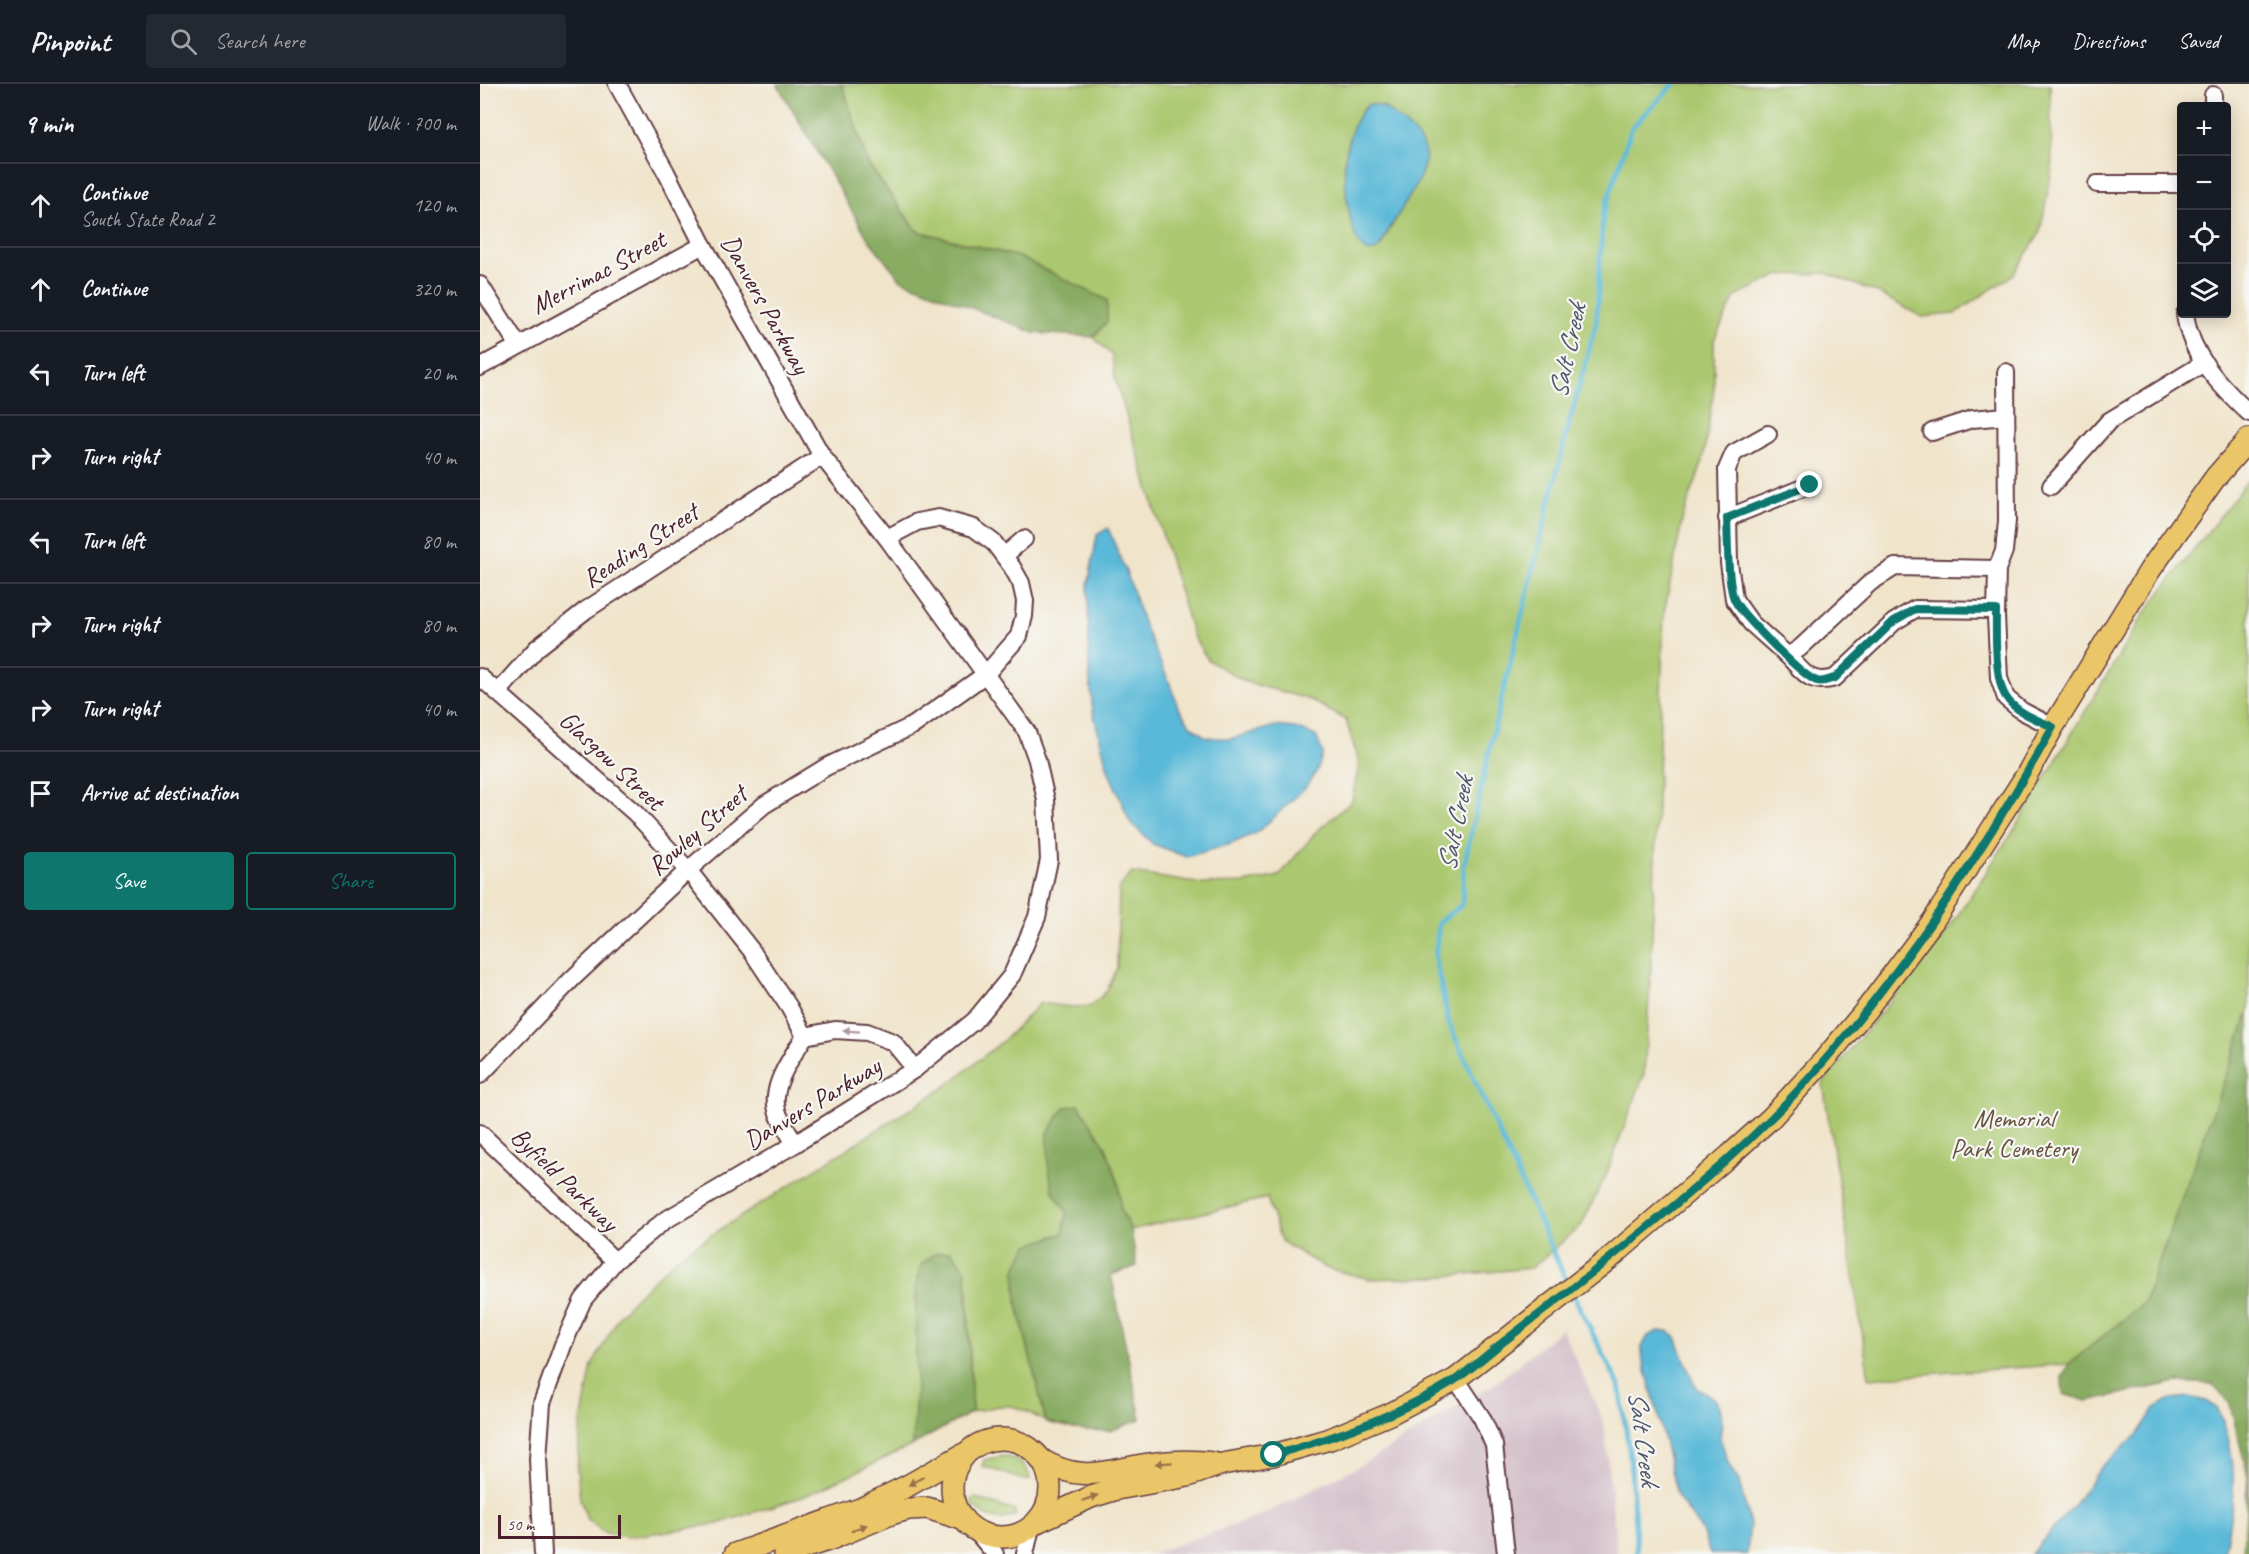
<!DOCTYPE html>
<html lang="en">
<head>
<meta charset="utf-8">
<style>
  :root { --surface:#171b24; --page:#242831; --text:#f1f3f6; --muted:#9ea1a6; --line:#363941; --accent:#0f766e }
  body { margin:0; font-family:Caveat,sans-serif; background:var(--page); color:var(--text) }
  .controls { position:absolute; right:18px; top:18px; display:grid; overflow:hidden; border-radius:6px; box-shadow:0 3px 15px #0003 }
  .controls button { width:54px; height:54px; display:grid; place-items:center; padding:0; border:0; border-bottom:2px solid var(--line); background:var(--surface); color:var(--text); font:30px sans-serif }
  .scale { position:absolute; left:18px; bottom:15px; width:123px; box-sizing:border-box; padding-left:6px; border:3px solid #4a1f2b; border-top:0; font-size:16px; line-height:21px; white-space:nowrap; color:#4a1f2b; -webkit-text-stroke:4px #f6f6f2; paint-order:stroke }
  .stop { position:absolute; width:18px; height:18px; margin:-14px; border:4px solid #0f766e; border-radius:50%; background:#fff }
  .stop.end { background:#0f766e; border-color:#fff; box-shadow:0 2px 6px #0008 }
  .list { margin:0; padding:0; list-style:none }
  h2 { display:flex; justify-content:space-between; align-items:center; height:78px; margin:0; padding:0 24px; font-size:26px }
  h2 small { font-size:20px; font-weight:400; color:var(--muted) }
  .list li { display:grid; grid-template-columns:39px 1fr auto; gap:18px; align-items:center; box-sizing:border-box; height:84px; padding:0 24px; border-top:2px solid var(--line) }
  .list b { display:block; font-size:22px; white-space:nowrap }
  .list p { margin:0; font-size:20px; white-space:nowrap; color:var(--muted) }
  .list em { font-size:20px; font-style:normal; color:var(--muted) }
  .actions { display:flex; gap:12px; padding:18px 24px }
  .actions a { flex:1; padding:14px 0; border:2px solid var(--accent); border-radius:6px; text-align:center; font-size:21px; color:var(--accent) }
  .actions .main { background:var(--accent); color:#fff }
  .icon { flex:none; width:33px; height:33px; fill:none; stroke:currentColor; stroke-width:2; stroke-linecap:round; stroke-linejoin:round }
  .map { position:relative; flex:none; width:1769px; height:1470px; overflow:hidden }
  header { display:flex; align-items:center; gap:36px; box-sizing:border-box; height:84px; padding:0 30px; background:var(--surface); border-bottom:2px solid var(--line) }
  header strong { font-size:28px }
  nav { display:flex; gap:33px; margin-inline-start:auto; font-size:21px }
  .search { width:420px; height:54px; background:var(--page); display:flex; align-items:center; gap:15px; box-sizing:border-box; padding:0 21px; border-radius:6px; color:var(--muted); font-size:22px }
  main { display:flex }
  aside { flex:1; background:var(--surface) }
  .map>svg:first-child { display:block }
  .industrial { fill:#d2bdc8 }
  .green { fill:#abc870; stroke:#7a744e; stroke-width:1.5; fill-rule:evenodd }
  .forest { fill:#88ac62; stroke:#696646; stroke-width:1.5 }
  .water { fill:#5ab9d8; stroke:#526c82; stroke-width:1.5 }
  .lines { fill:none; stroke-linecap:round; stroke-linejoin:round }
  .stream { stroke:#5ab9d8; stroke-width:5 }
  .minor-casing { stroke:#633d43; stroke-width:20 }
  .major-casing { stroke:#633d43; stroke-width:24 }
  .minor { stroke:#fff; stroke-width:16 }
  .major { stroke:#ebc669; stroke-width:21 }
  .oneway { fill:#ae9aa0 }
  .oneway2 { fill:#9a724a }
  .route { stroke:#0f766e; stroke-width:8 }
  .labels { text-anchor:middle; stroke-width:4.5; stroke-linejoin:round; paint-order:stroke }
  .street-label { font-size:26px; fill:#4a1f2b; stroke:#f6f6f2 }
  .park-label { font-size:26px; fill:#675240; stroke:#f6f6f2 }
  .water-label { font-size:27px; font-style:italic; fill:#505568; stroke:#f6f6f2 }
</style>
</head>
<body>
<header>
<strong>Pinpoint</strong>
<div class="search"><svg class="icon" aria-label="search" viewBox="0 0 24 24"><circle cx="10" cy="10" r="6"/><path d="M15 15l6 6"/></svg>Search here</div>
<nav><a>Map</a><a>Directions</a><a>Saved</a></nav>
</header>
<main>
<aside>
<h2>9 min<small>Walk · 700 m</small></h2>
<ul class="list">
<li><svg class="icon" aria-label="ahead" viewBox="0 0 24 24"><path d="M12 20V5M6 11l6-6 6 6"/></svg><div><b>Continue</b><p>South State Road 2</p></div><em>120 m</em></li>
<li><svg class="icon" aria-label="ahead" viewBox="0 0 24 24"><path d="M12 20V5M6 11l6-6 6 6"/></svg><div><b>Continue</b></div><em>320 m</em></li>
<li><svg class="icon" aria-label="left" viewBox="0 0 24 24"><path d="M17 20v-9H6M10 6l-5 5 5 5"/></svg><div><b>Turn left</b></div><em>20 m</em></li>
<li><svg class="icon" aria-label="right" viewBox="0 0 24 24"><path d="M7 20v-9h11M14 6l5 5-5 5"/></svg><div><b>Turn right</b></div><em>40 m</em></li>
<li><svg class="icon" aria-label="left" viewBox="0 0 24 24"><path d="M17 20v-9H6M10 6l-5 5 5 5"/></svg><div><b>Turn left</b></div><em>80 m</em></li>
<li><svg class="icon" aria-label="right" viewBox="0 0 24 24"><path d="M7 20v-9h11M14 6l5 5-5 5"/></svg><div><b>Turn right</b></div><em>80 m</em></li>
<li><svg class="icon" aria-label="right" viewBox="0 0 24 24"><path d="M7 20v-9h11M14 6l5 5-5 5"/></svg><div><b>Turn right</b></div><em>40 m</em></li>
<li><svg class="icon" aria-label="arrive" viewBox="0 0 24 24"><path d="M6 21V4h12l-3 4 3 4H6"/></svg><div><b>Arrive at destination</b></div></li>
</ul>
<div class="actions"><a class="main">Save</a><a>Share</a></div>
</aside>
<div class="map">
<svg width="1769" height="1470" viewBox="0 0 1769 1470">
  <rect width="100%" height="100%" fill="#f6f6f2"/>
  <filter id="ink" filterUnits="userSpaceOnUse"><feTurbulence type="fractalNoise" baseFrequency=".0167" numOctaves="2"/><feDisplacementMap in="SourceGraphic" scale="12" xChannelSelector="R" yChannelSelector="G"/><feConvolveMatrix kernelMatrix="1 2 1 2 8 2 1 2 1" color-interpolation-filters="sRGB"/></filter>
  <filter id="wash" filterUnits="userSpaceOnUse"><feTurbulence type="fractalNoise" baseFrequency=".008" numOctaves="4" result="noise"/><feDisplacementMap in="SourceGraphic" scale="24" xChannelSelector="R" yChannelSelector="G"/><feGaussianBlur stdDeviation="1.35" result="paint"/><feColorMatrix in="noise" values="0 0 0 0 0 0 0 0 0 0 0 0 0 0 0 0 0 1.4 0 .05"/><feComposite in="paint" operator="in"/></filter>
  <g filter="url(#wash)">
    <rect width="100%" height="100%" fill="#f0e4cb"/>
    <!-- industrial -->
    <polygon class="industrial" points="1082,1245 1124,1339 1137,1470 670,1470 780,1432 881,1381 1017,1298"/>
    <!-- green -->
    <g class="green">
      <path d="M362,0H1570L1572,86L1560,149L1533,191L1474,230L1442,233L1398,209L1346,189L1299,191L1255,213L1234,256V305L1223,377L1203,432L1184,529L1171,885L1164,990L1127,1089L1101,1142L1051,1184L956,1193L890,1195L845,1184L801,1157L787,1114L651,1146L641,1126L638,1098L599,1021L568,1048L573,1107L587,1128L583,1150L570,1153L537,1218L566,1338C532,1319 530,1318 492,1328L488,1208L436,1308L433,1361L325,1412L237,1440L146,1453L123,1448L107,1435L100,1415L97,1385L101,1338L112,1282L140,1230L170,1199L200,1171L465,1003L524,956L560,919L591,923L610,922L627,907L637,884L639,804L652,789L723,800L764,799L799,792L836,748L872,717L879,679L866,636L831,616L766,598L728,576L713,552L635,294L632,271L613,253L627,238L539,173L437,147L388,80ZM890,20L903,22L912,30L946,72C939,106 915,131 901,162L869,56L883,24Z"/>
      <polygon points="1769,395 1769,928 1664,1219 1589,1280 1389,1294 1343,999 1467,848 1532,749 1664,530"/>
      <path d="M522,1372C535,1373 549,1381 550,1396H544L502,1382L504,1376Z"/>
      <path d="M496,1414L535,1427L536,1431C519,1439 505,1435 492,1421V1415Z"/>
    </g>
    <!-- forest -->
    <g class="forest">
      <polygon points="297,0 362,0 388,80 437,147 539,173 627,216 627,238 613,253 555,249 421,196 389,156"/>
      <polygon points="1769,928 1769,1470 1763,1470 1768,1392 1750,1320 1732,1300 1697,1298 1607,1317 1583,1310 1582,1294 1589,1280 1664,1219"/>
      <polygon points="599,1021 626,1063 638,1098 641,1126 651,1146 657,1182 631,1191 661,1335 630,1347 602,1346 566,1338 537,1218 535,1186 548,1161 583,1150 587,1128 573,1107 568,1080 568,1048 585,1023"/>
      <polygon points="471,1167 486,1187 492,1328 433,1361 436,1308 436,1204 441,1181 456,1169"/>
    </g>
    <!-- water -->
    <g class="water">
      <path d="M890,20C903,21 908,27 918,35C929,43 943,55 945,70C948,88 920,128 910,143C904,151 902,171 887,167C869,161 863,93 865,76C867,60 875,28 890,20Z"/>
      <polygon points="628,444 647,490 664,541 690,600 698,623 710,641 726,653 750,655 795,642 815,644 836,652 843,669 837,687 826,703 778,748 751,760 706,773 673,760 650,738 628,686 613,628 609,589 608,502 617,451"/>
      <polygon points="1178,1247 1189,1247 1196,1253 1212,1295 1218,1305 1234,1314 1240,1322 1242,1336 1240,1354 1249,1381 1259,1397 1270,1440 1267,1470 1230,1470 1222,1447 1197,1412 1178,1330 1162,1273 1162,1263 1168,1252"/>
      <path d="M1709,1313L1726,1317L1737,1323C1761,1375 1754,1416 1744,1470H1551L1593,1422L1622,1382L1658,1350L1675,1324L1691,1315Z"/>
    </g>
    <g class="lines">
      <!-- stream -->
      <g class="stream">
        <polyline points="1088,1200 969,940 955,874 959,838 982,821 984,781 1016,637 1086,351 1116,240 1123,130 1152,43 1194,0"/>
        <polyline points="1093,1211 1139,1301 1150,1372 1157,1470"/>
      </g>
    </g>
  </g>
  <g filter="url(#ink)">
    <g class="lines">
      <!-- minor casing -->
      <g class="minor-casing">
        <g id="minor">
          <polyline points="1733,22 1733,11"/>
          <polyline points="1617,100 1702,100"/>
          <polyline points="0,201 38,261"/>
          <path d="M1705,230C1710,271 1740,302 1769,329"/>
          <polyline points="0,283 223,161"/>
          <polyline points="1526,288 1527,437 1524,467 1517,485 1516,532 1519,594 1526,614 1542,627 1573,643"/>
          <polyline points="1452,348 1492,335 1526,332"/>
          <polyline points="1288,350 1254,369 1247,385 1249,479 1254,515 1271,539 1308,572 1320,564 1391,498 1415,483 1517,485"/>
          <polyline points="1571,402 1629,337 1724,279"/>
          <polyline points="1247,434 1330,401"/>
          <polyline points="524,472 544,455"/>
          <path d="M1308,572C1324,589 1330,601 1355,594L1414,538L1435,525L1516,526"/>
          <polyline points="0,593 155,729 208,786 271,866 309,923 325,952"/>
          <polyline points="18,608 57,564 106,526 342,372"/>
          <polyline points="0,991 92,895 208,786 284,721 346,683 434,641 506,590 539,552 544,532 545,517 541,499 532,483 514,459 494,444 458,434 437,438 407,454"/>
          <polyline points="0,1049 135,1177"/>
          <path d="M315,1060C310,1050 300,1038 297,1026C290,1002 313,971 325,952L355,946L387,948L413,958L435,985"/>
          <polyline points="976,1295 1002,1334 1014,1361 1026,1470"/>
          <polyline points="495,1446 515,1470"/>
          <polyline points="63,1470 58,1375 62,1319 83,1261 103,1216 135,1177 184,1137 315,1060 435,985 494,937 532,891 557,833 569,776 566,716 557,676 547,648 407,454 342,372 223,161 186,88 137,0"/>
          <polyline points="545,1470 551,1443"/>
        </g>
      </g>
      <!-- major casing -->
      <g class="major-casing">
        <g id="major">
          <circle cx="521" cy="1404" r="49"/>
          <path d="M560,1375C601,1400 625,1387 668,1380C689,1377 711,1376 733,1379"/>
          <polyline points="557,1438 611,1413 637,1405 708,1392 742,1380 793,1371 850,1355 910,1330 976,1295 1130,1174 1250,1071 1291,1034 1345,975 1386,926 1453,837 1546,692 1573,643 1670,486 1735,394 1769,355"/>
          <polyline points="255,1470 380,1425 429,1401 484,1370"/>
          <polyline points="304,1470 351,1455 411,1430 429,1425 447,1424 482,1435"/>
        </g>
      </g>
      <!-- minor -->
      <use href="#minor" class="minor"/>
      <!-- major -->
      <use href="#major" class="major"/>
    </g>
    <!-- one-way arrows -->
    <defs><path id="oneway-solid" d="M-6-.8H1V-3.2L6.5 0L1 3.2V.8H-6Z" transform="scale(1.5)"/></defs>
    <use class="oneway" href="#oneway-solid" transform="translate(371 947) rotate(-176)"/>
    <g class="oneway2">
      <use href="#oneway-solid" transform="translate(684 1379) rotate(176)"/>
      <use href="#oneway-solid" transform="translate(436 1397) rotate(151)"/>
      <use href="#oneway-solid" transform="translate(610 1414) rotate(-20)"/>
      <use href="#oneway-solid" transform="translate(379 1444) rotate(-23)"/>
    </g>
  </g>
  <g class="lines" filter="url(#ink)">
    <!-- route -->
    <path class="route" d="M794,1371C856,1353 919,1331 975,1296C990,1286 1004,1273 1018,1262C1049,1238 1079,1215 1109,1191C1182,1132 1258,1072 1322,1002C1420,894 1502,770 1573,643C1558,636 1535,628 1526,613C1514,595 1516,547 1516,526L1435,525L1414,537L1355,594C1350,595 1343,599 1337,597C1324,594 1262,531 1255,517C1247,503 1248,452 1247,434L1330,401"/>
  </g>
  <g class="labels">
    <!-- street labels -->
    <g class="street-label">
      <text transform="translate(118 188) rotate(-28)" y="9">Merrimac Street</text>
      <text transform="translate(286 220) rotate(61)" y="9">Danvers Parkway</text>
      <text transform="translate(160 461) rotate(-33)" y="9">Reading Street</text>
      <text transform="translate(132 676) rotate(43)" y="9">Glasgow Street</text>
      <text transform="translate(217 746) rotate(-41)" y="9">Rowley Street</text>
      <text transform="translate(332 1019) rotate(-31)" y="9">Danvers Parkway</text>
      <text transform="translate(85 1095) rotate(44)" y="9">Byfield Parkway</text>
    </g>
    <!-- park labels -->
    <g class="park-label">
      <text x="1534" y="1043">Memorial<tspan x="1534" dy="30">Park Cemetery</tspan></text>
    </g>
    <!-- water labels -->
    <g class="water-label">
      <text transform="translate(1087 267) rotate(-78)" y="9">Salt Creek</text>
      <text transform="translate(975 740) rotate(-79)" y="9">Salt Creek</text>
      <text transform="translate(1164 1354) rotate(82)" y="9">Salt Creek</text>
    </g>
  </g>
</svg>
<div class="controls">
<button>+</button>
<button>−</button>
<button><svg class="icon" aria-label="locate" viewBox="0 0 24 24"><circle cx="12" cy="12" r="6"/><path d="M12 2v4M12 18v4M2 12h4M18 12h4"/></svg></button>
<button><svg class="icon" aria-label="layers" viewBox="0 0 24 24"><path d="M12 4l9 5-9 5-9-5zM3 14l9 5 9-5"/></svg></button>
</div>
<div class="scale">50 m</div>
<div class="stop" style="left:794px;top:1371px"></div>
<div class="stop end" style="left:1330px;top:401px"></div>
</div>
</main>
</body>
</html>
